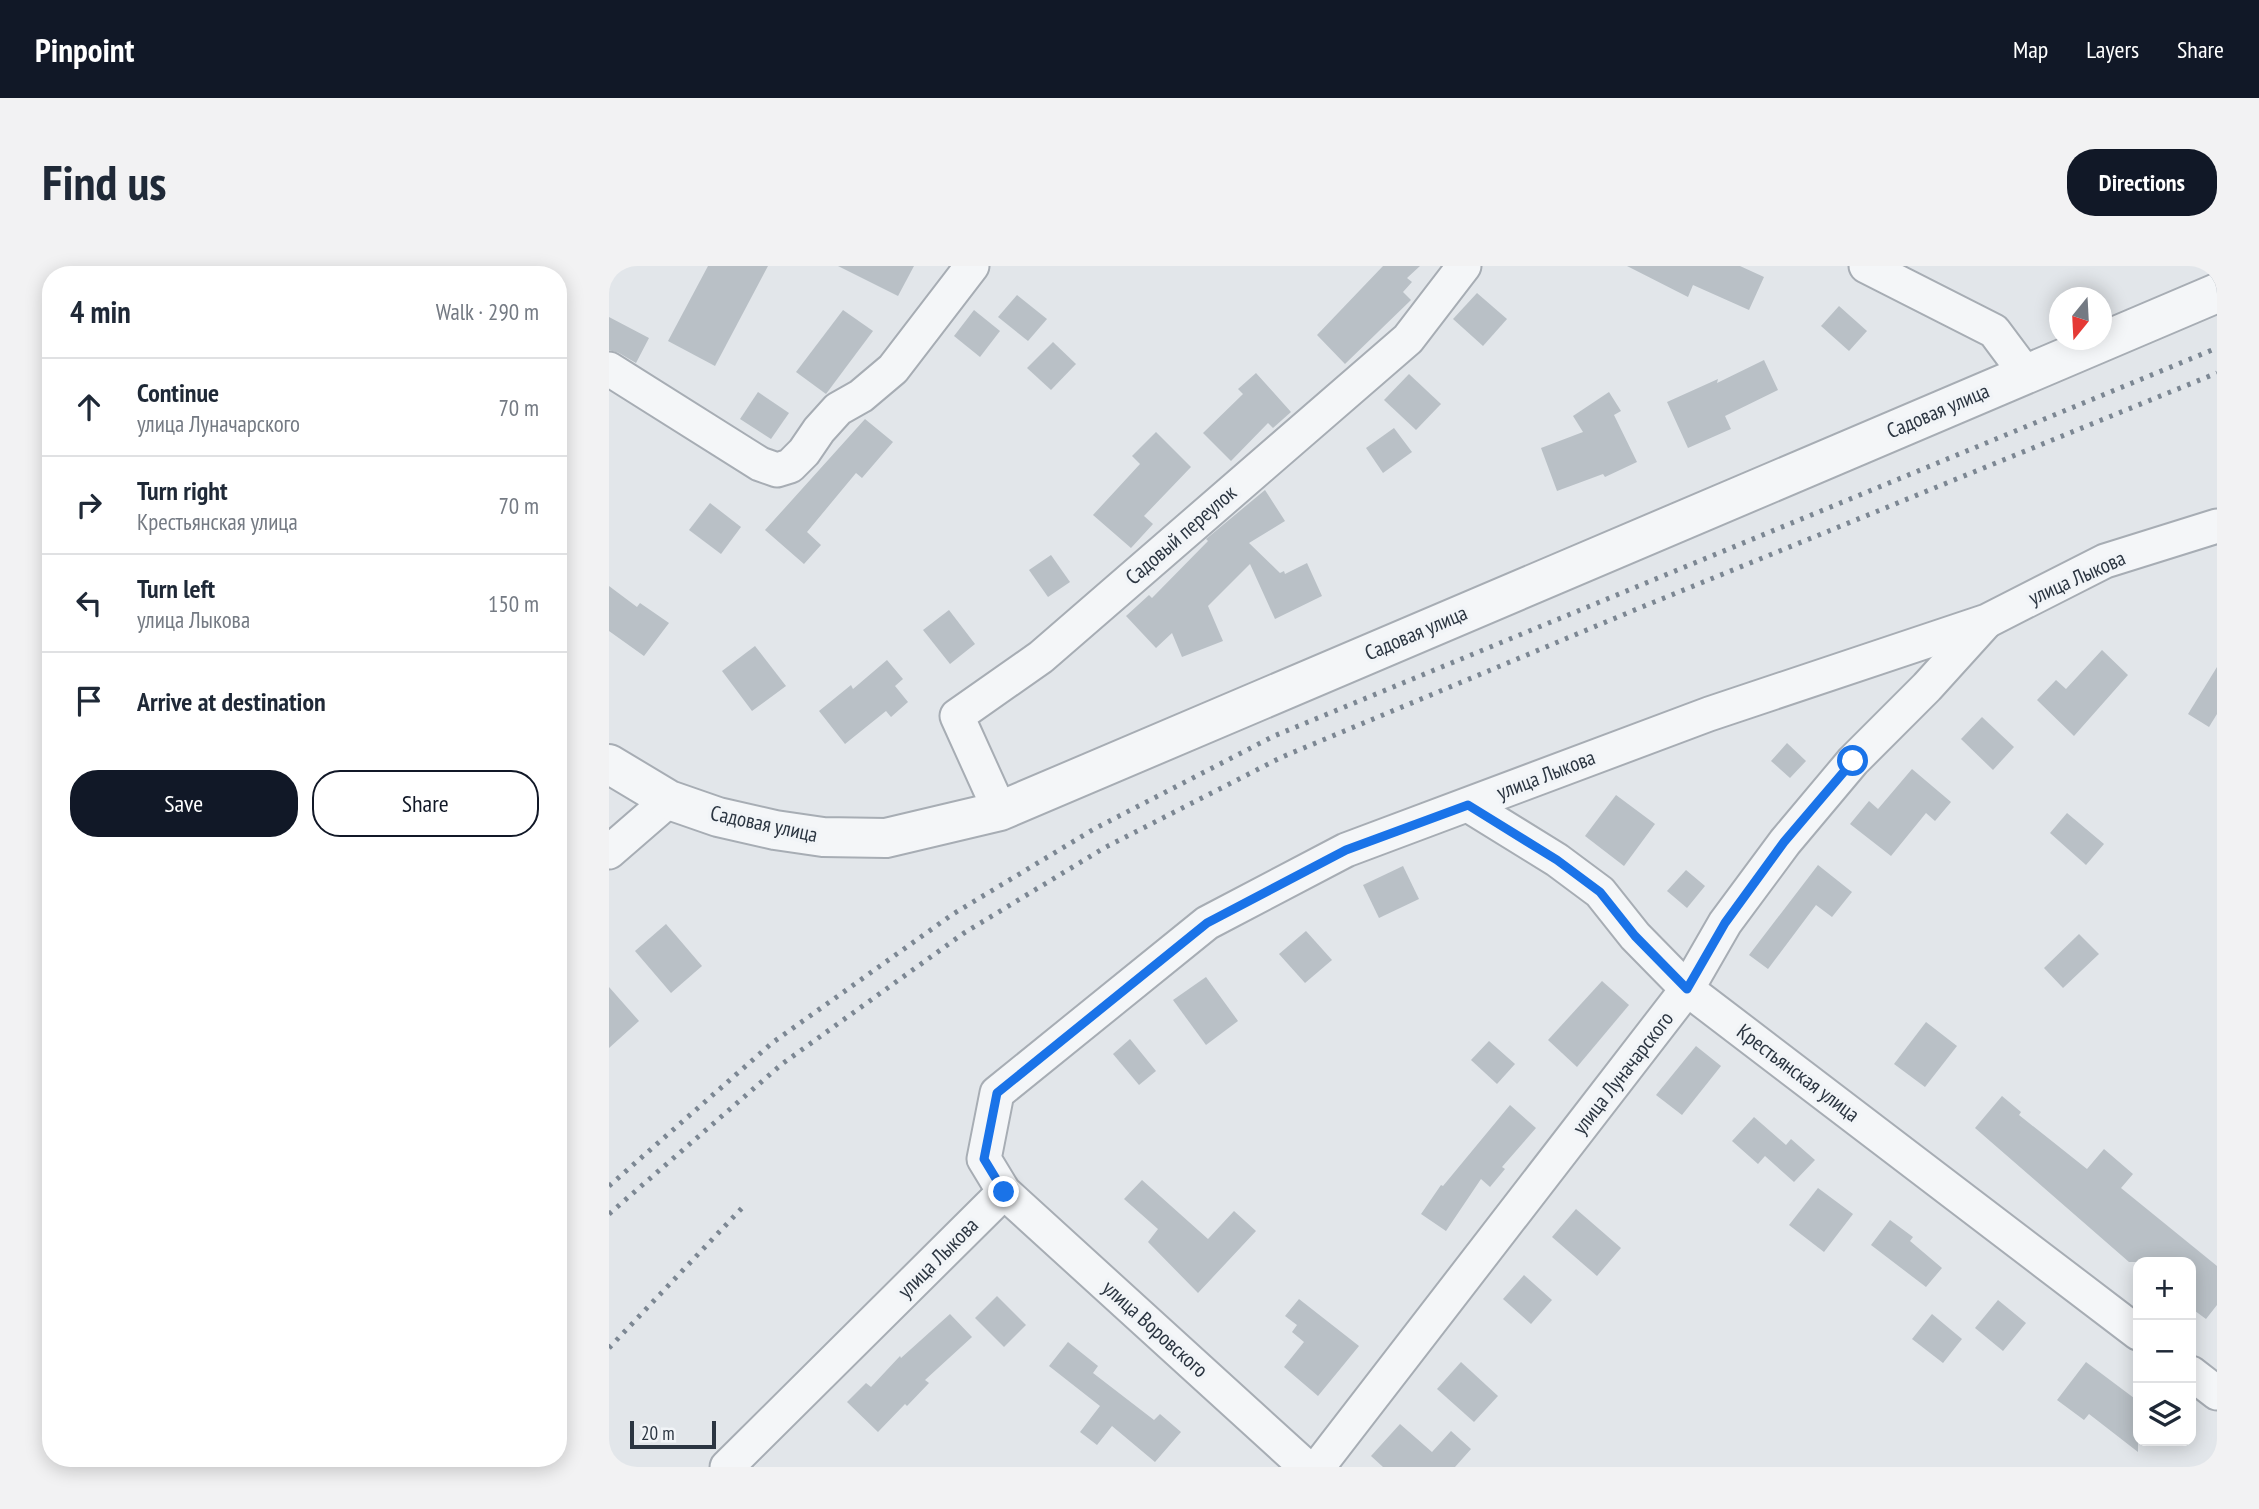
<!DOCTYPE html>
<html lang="en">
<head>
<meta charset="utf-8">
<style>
  :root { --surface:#fff; --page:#f2f2f3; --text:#1f2937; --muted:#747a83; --line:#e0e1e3; --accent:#111827 }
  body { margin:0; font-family:"PT Sans Narrow",sans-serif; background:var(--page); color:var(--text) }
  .controls { position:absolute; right:21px; bottom:21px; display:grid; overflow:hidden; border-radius:14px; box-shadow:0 4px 18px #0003 }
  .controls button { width:63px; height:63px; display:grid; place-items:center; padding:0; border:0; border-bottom:2px solid var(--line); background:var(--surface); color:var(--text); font:35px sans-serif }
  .compass { position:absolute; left:1440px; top:21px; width:63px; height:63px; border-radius:50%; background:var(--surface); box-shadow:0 4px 18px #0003; rotate:198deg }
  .scale { position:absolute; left:21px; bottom:18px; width:86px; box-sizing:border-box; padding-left:7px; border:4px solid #2b3541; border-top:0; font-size:19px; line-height:24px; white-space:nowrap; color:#2b3541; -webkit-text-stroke:5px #f1f4f7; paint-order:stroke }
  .stop { position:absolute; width:21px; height:21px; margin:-16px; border:5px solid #1a73e8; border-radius:50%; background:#fff }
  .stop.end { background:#1a73e8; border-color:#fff; box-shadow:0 2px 7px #0008 }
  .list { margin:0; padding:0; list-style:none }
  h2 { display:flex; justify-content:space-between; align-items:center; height:91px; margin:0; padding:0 28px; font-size:30px }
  h2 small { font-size:23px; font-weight:400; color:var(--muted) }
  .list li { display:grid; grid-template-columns:46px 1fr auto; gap:21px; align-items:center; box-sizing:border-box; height:98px; padding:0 28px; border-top:2px solid var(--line) }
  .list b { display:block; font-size:26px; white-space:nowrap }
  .list p { margin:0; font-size:23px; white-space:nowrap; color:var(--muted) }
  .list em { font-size:23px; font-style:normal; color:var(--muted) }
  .actions { display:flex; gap:14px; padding:21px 28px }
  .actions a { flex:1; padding:16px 0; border:2px solid var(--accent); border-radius:28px; text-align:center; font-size:24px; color:var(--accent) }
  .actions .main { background:var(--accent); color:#fff }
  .icon { flex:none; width:38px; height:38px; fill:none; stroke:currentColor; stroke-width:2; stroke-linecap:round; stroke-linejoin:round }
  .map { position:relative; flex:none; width:1608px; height:1201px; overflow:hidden; border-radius:28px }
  header { display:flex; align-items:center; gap:42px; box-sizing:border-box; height:98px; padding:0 35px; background:var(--accent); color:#fff }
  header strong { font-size:33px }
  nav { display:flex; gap:38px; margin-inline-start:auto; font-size:24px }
  .intro { display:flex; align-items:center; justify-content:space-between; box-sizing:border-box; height:168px; padding:0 42px }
  h1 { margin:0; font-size:49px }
  .button { padding:18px 32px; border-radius:28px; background:var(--accent); color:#fff; font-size:24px; font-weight:700 }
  main { display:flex; gap:42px; padding:0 42px }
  aside { flex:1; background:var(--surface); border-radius:28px; box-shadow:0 4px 18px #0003 }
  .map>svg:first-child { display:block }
  .building { fill:#b9c0c6 }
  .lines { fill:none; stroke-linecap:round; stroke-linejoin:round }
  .minor-casing { stroke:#a7adb4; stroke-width:37 }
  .tertiary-casing { stroke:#a7adb4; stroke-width:42 }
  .minor { stroke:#f4f6f8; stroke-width:33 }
  .tertiary { stroke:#f4f6f8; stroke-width:38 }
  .rail { stroke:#7c8793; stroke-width:5; stroke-dasharray:3.5 7; stroke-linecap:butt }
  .route { stroke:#1a73e8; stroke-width:9 }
  .labels { text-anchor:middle; stroke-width:7; stroke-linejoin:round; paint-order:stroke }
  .street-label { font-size:21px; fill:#2b3541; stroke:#f1f4f7 }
</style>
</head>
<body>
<header>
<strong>Pinpoint</strong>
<nav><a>Map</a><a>Layers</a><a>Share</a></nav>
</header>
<div class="intro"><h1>Find us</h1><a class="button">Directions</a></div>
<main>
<aside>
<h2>4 min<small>Walk · 290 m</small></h2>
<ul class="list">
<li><svg class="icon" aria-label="ahead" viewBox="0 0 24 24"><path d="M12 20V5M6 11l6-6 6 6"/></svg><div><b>Continue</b><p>улица Луначарского</p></div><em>70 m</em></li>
<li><svg class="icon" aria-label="right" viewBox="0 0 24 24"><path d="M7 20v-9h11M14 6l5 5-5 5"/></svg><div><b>Turn right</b><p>Крестьянская улица</p></div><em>70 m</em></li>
<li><svg class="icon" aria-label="left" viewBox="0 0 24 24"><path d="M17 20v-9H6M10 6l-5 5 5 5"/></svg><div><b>Turn left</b><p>улица Лыкова</p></div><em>150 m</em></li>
<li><svg class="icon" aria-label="arrive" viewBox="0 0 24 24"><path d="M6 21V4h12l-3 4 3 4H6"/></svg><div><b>Arrive at destination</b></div></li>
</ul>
<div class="actions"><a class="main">Save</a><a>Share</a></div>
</aside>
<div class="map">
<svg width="1608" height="1201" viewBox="0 0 1608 1201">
  <rect width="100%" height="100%" fill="#e2e6ea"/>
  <!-- building -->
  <g class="building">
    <polygon points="99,0 159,0 106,100 59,75"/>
    <polygon points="229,0 305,0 289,30"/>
    <polygon points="774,0 811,0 798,12 803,16 794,26 802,34 736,98 708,69"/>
    <polygon points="1018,0 1131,0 1155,11 1140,44 1084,19 1079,31"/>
    <polygon points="868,27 898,53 874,80 844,53"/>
    <polygon points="408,29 438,53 419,75 389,51"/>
    <polygon points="1230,40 1258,65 1240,85 1212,60"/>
    <polygon points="234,44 264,65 217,128 187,106"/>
    <polygon points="365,44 391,65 371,91 345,70"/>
    <polygon points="0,51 40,72 27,97 10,87 0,84"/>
    <polygon points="444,76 467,98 442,124 418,102"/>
    <polygon points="1155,94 1169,124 1116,150 1122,163 1079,182 1058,136 1109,113 1108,117"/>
    <polygon points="647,107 682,146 664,162 659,157 622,195 594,167 634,128 629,123"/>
    <polygon points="800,108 832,138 807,164 775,134"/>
    <polygon points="149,126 180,147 162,173 131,153"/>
    <polygon points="1000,126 1012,145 1005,149 1028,196 996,211 994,208 948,225 932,182 974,166 964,150"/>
    <polygon points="256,153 284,176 253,212 247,207 198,266 212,279 195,298 156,264"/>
    <polygon points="785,162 803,186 774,207 757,182"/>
    <polygon points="547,166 582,201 535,250 544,258 522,282 484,249 531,198 523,190"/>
    <polygon points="656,224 676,255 640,277 671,307 675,305 676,308 698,297 713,330 666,353 641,298 599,340 614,375 573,391 563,367 547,382 517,350 540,329 543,332 599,275 597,273"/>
    <polygon points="101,237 132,261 112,288 80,264"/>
    <polygon points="442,289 461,316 439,331 420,304"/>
    <polygon points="0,320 28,341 31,337 60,357 35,390 0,365"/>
    <polygon points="340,344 366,378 341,398 314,364"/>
    <polygon points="146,380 177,420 143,445 113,405"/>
    <polygon points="1493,384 1519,409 1465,470 1428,434 1447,414 1457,423"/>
    <polygon points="278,394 294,413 286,420 299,436 282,451 277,445 236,478 210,445 242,419 244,423"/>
    <polygon points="1608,401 1608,448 1600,461 1579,448"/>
    <polygon points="1373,451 1405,481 1384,504 1352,473"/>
    <polygon points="1178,477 1197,495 1181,512 1162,495"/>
    <polygon points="1303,503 1342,536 1326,555 1317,547 1282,590 1241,558 1260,535 1269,543"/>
    <polygon points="1007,529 1046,558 1015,600 976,570"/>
    <polygon points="1458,547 1495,578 1477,599 1441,567"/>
    <polygon points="1209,599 1243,626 1223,651 1207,639 1159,703 1140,689"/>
    <polygon points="794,600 810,633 770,652 754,619"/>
    <polygon points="1077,604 1096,620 1078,642 1058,625"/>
    <polygon points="57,658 93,700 62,727 26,685"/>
    <polygon points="697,665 723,694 696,717 670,688"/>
    <polygon points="1470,668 1490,688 1454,722 1435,702"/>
    <polygon points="597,711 629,755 597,779 564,734"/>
    <polygon points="993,715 1020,739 968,801 939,774"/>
    <polygon points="0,721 30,755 0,782"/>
    <polygon points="1317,756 1348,780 1316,821 1285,798"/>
    <polygon points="521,773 547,805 530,819 504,788"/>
    <polygon points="880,775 906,798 888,818 862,794"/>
    <polygon points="1087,780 1112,800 1073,849 1047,829"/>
    <polygon points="1393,830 1412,846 1410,849 1478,903 1495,883 1524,908 1512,922 1608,1000 1608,1039 1597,1053 1582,1042 1582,996 1520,996 1366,862"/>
    <polygon points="901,839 927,862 893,901 896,903 881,921 872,913 837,965 812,948 832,919 834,920"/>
    <polygon points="1145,851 1177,879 1182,873 1206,894 1185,916 1156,890 1149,898 1123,875"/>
    <polygon points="533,914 599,973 625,945 647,965 589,1027 539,976 549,963 515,933"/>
    <polygon points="1209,922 1244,948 1215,986 1180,959"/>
    <polygon points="967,943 1012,982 988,1010 943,971"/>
    <polygon points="1281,954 1304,971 1301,975 1333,1002 1317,1021 1262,979"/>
    <polygon points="915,1009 943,1034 922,1058 894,1033"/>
    <polygon points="388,1030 417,1059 395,1081 366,1052"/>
    <polygon points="690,1033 750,1080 709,1130 675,1101 695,1076 683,1066 688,1059 676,1050"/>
    <polygon points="1389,1034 1417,1057 1394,1085 1366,1062"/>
    <polygon points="341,1048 363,1071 316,1114 320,1117 298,1140 296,1138 269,1166 238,1136 257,1117 262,1121 291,1090 292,1092"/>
    <polygon points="1323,1048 1353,1073 1334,1097 1303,1073"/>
    <polygon points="459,1076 489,1100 484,1107 545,1154 551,1148 572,1166 546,1196 503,1160 488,1179 471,1166 491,1140 440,1100"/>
    <polygon points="852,1096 889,1130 865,1156 828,1123"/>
    <polygon points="1477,1096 1529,1135 1529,1186 1480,1148 1475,1154 1448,1134"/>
    <polygon points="791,1158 823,1186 842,1165 862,1183 846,1201 774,1201 762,1190"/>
  </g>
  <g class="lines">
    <!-- minor casing -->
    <g class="minor-casing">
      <g id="minor">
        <polyline points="1257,0 1385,65 1417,108"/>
        <polyline points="0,103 151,198 168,204 181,200 195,186 210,164 229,143 252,130 284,103 363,0"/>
        <polyline points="859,539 948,594 991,626 1026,670 1078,723 1529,1067"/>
        <polyline points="391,545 348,450 432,391 799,73 855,0"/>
        <polyline points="0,586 60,534"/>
        <polyline points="1582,1107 1608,1127"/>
        <polyline points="118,1201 395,926"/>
        <polyline points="697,1201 395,926 375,893 388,827 598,657 737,584 1100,448 1378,355 1496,295 1608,260"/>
        <polyline points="709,1201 1078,723 1116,657 1176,576 1244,495 1318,421 1376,357"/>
      </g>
    </g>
    <!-- tertiary casing -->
    <g class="tertiary-casing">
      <polyline id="tertiary" points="0,498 60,534 109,551 166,564 214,571 277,572 391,545 1608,27"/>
    </g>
    <!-- minor -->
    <use href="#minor" class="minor"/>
    <!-- tertiary -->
    <use href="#tertiary" class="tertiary"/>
    <!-- rail -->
    <g class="rail">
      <polyline points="0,920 163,777 344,648 485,563 665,470 1608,82"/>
      <polyline points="0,948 173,798 355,667 495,582 673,491 1028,343 1608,107"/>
      <polyline points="0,1082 133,942"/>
    </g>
  </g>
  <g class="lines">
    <!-- route -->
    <polyline class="route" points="395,926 375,893 388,827 598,657 737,584 859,539 948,594 991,626 1026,670 1078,723 1116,657 1175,576 1244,495"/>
  </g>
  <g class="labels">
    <!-- street labels -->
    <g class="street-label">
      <text transform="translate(1329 145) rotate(-23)" y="7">Садовая улица</text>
      <text transform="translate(572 269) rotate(-41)" y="7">Садовый переулок</text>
      <text transform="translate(1468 312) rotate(-24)" y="7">улица Лыкова</text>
      <text transform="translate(807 367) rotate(-23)" y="7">Садовая улица</text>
      <text transform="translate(937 509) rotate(-21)" y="7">улица Лыкова</text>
      <text transform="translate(155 558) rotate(12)" y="7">Садовая улица</text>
      <text transform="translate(1014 807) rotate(-52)" y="7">улица Луначарского</text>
      <text transform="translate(1189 807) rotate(37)" y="7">Крестьянская улица</text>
      <text transform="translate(329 992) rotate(-45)" y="7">улица Лыкова</text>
      <text transform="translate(546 1063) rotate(42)" y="7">улица Воровского</text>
    </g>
  </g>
</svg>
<div class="controls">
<button>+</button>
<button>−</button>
<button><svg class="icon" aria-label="layers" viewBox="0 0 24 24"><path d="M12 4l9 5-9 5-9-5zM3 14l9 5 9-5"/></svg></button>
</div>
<svg class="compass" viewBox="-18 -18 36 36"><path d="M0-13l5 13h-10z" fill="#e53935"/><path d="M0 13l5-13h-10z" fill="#747a83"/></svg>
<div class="scale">20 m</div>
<div class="stop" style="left:1244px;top:495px"></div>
<div class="stop end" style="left:395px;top:926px"></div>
</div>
</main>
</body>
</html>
